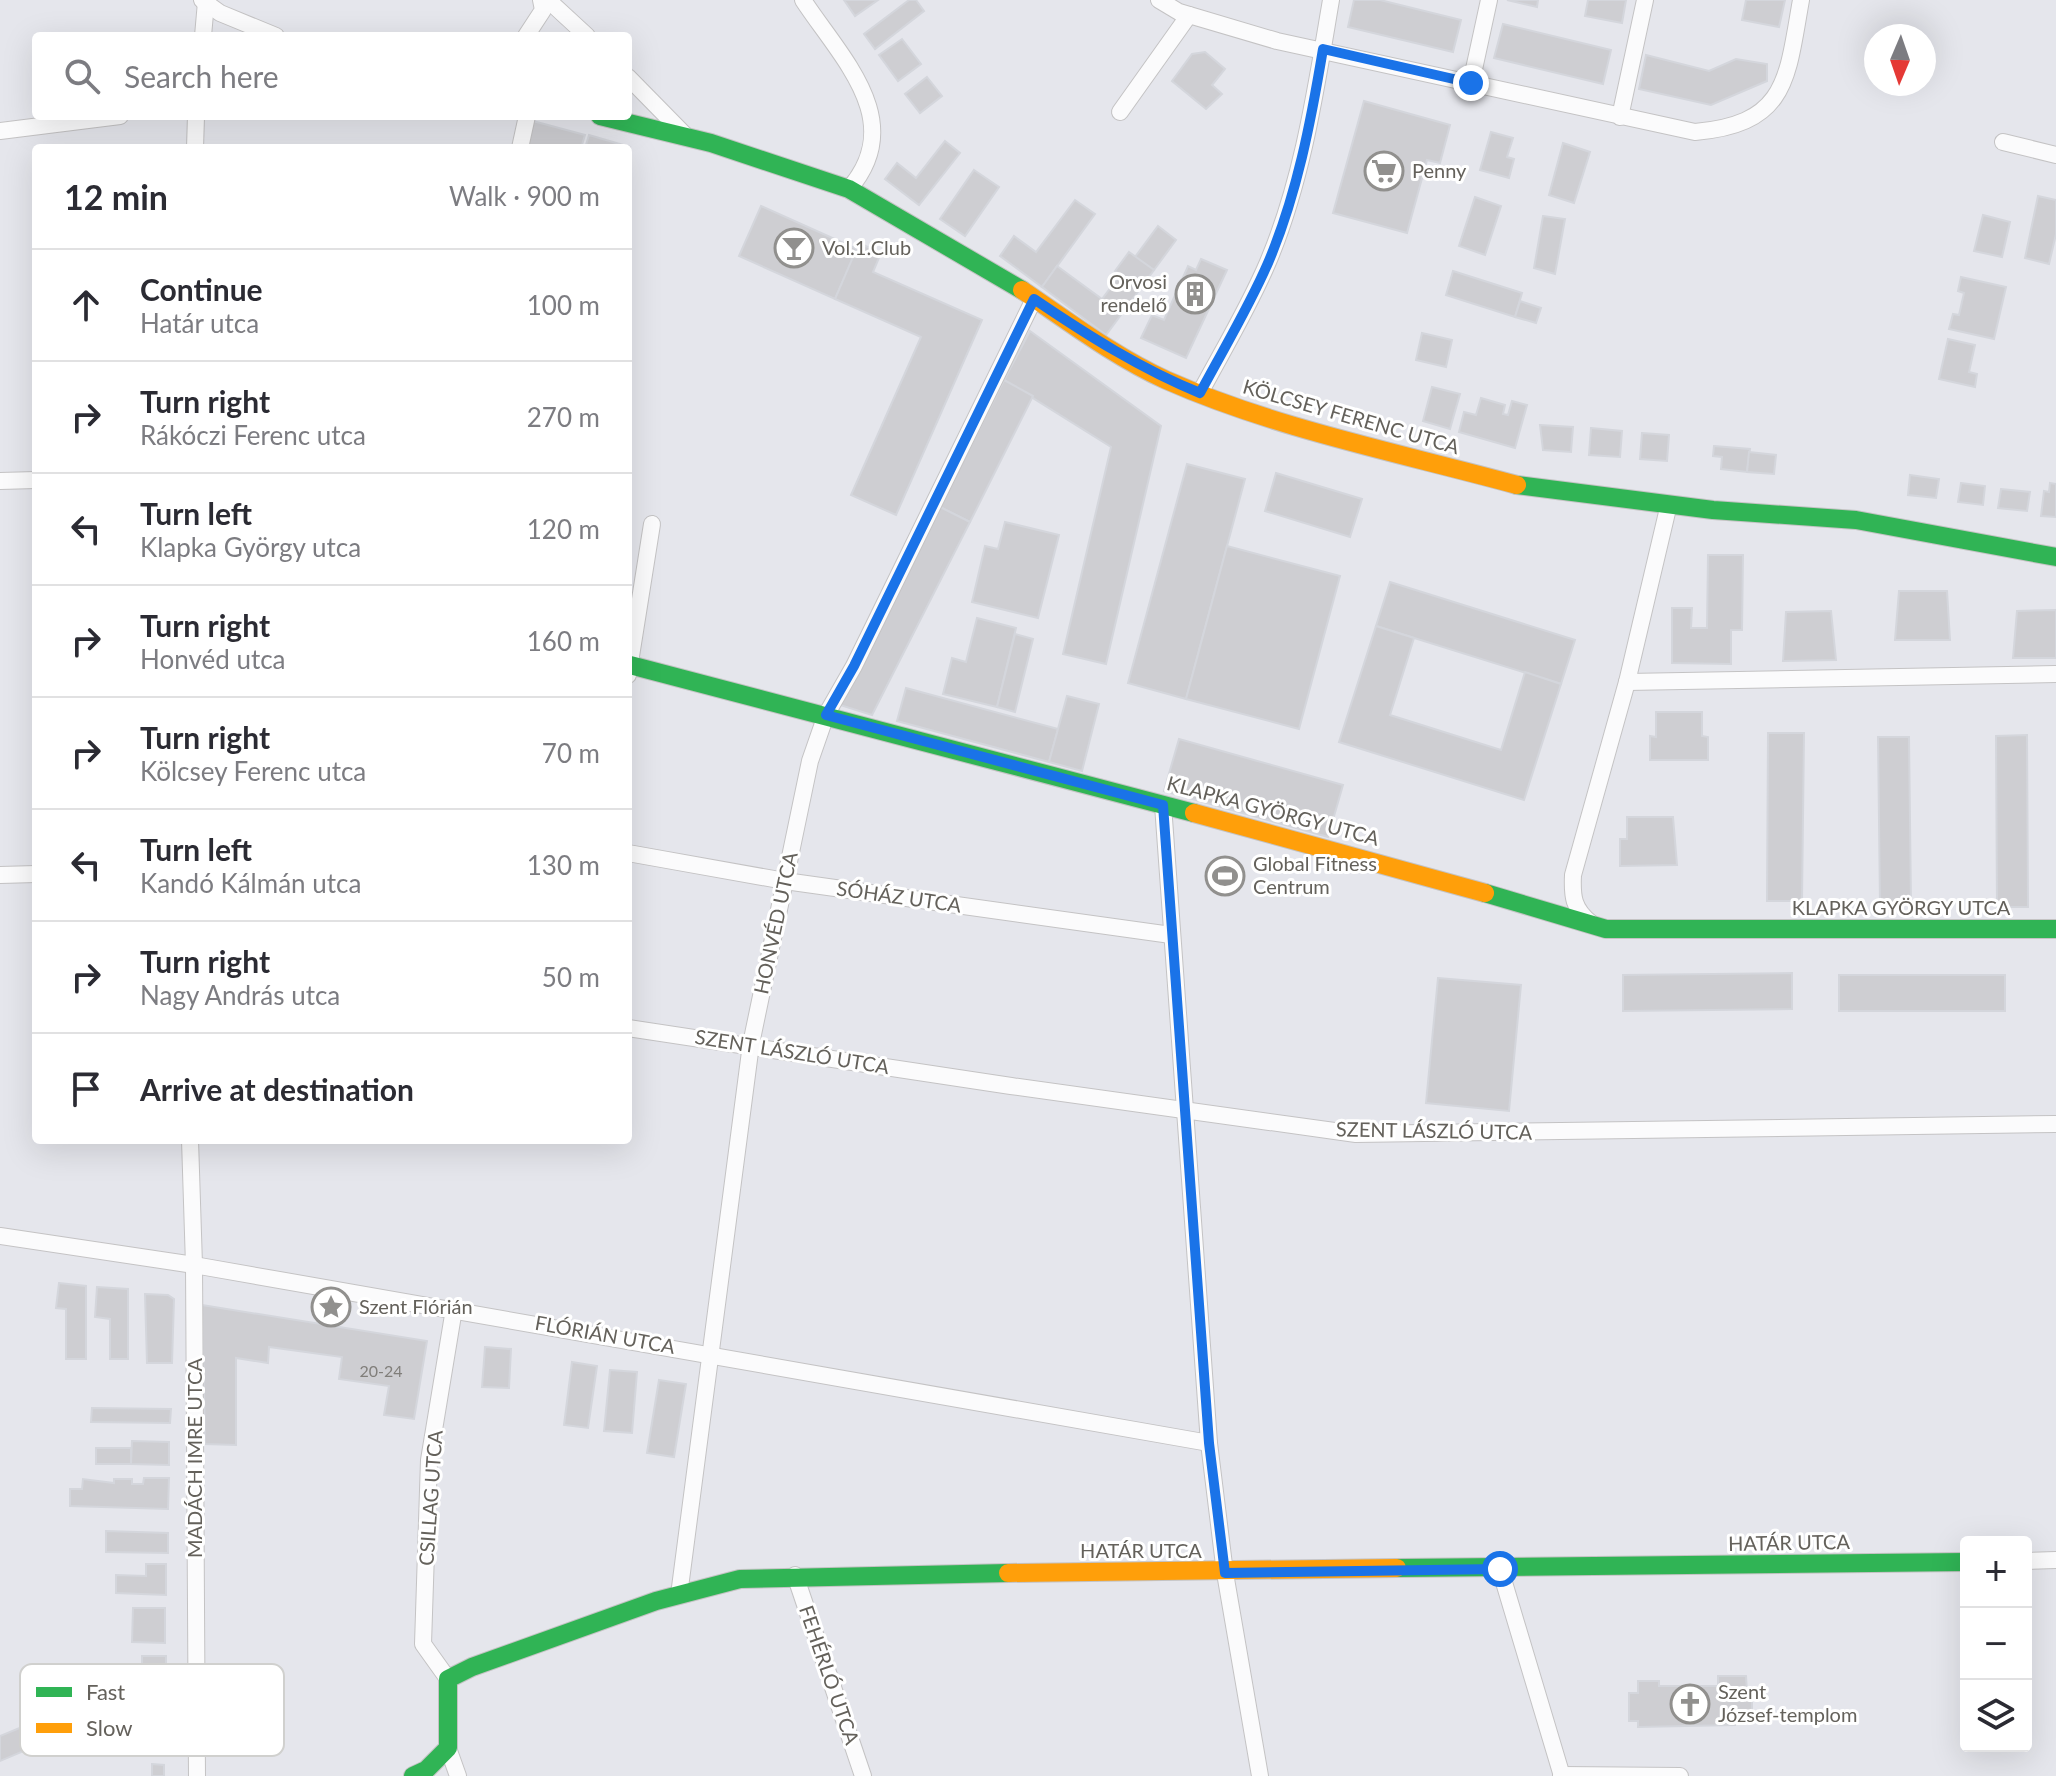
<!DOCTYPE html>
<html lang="en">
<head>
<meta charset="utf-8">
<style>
  :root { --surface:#fff; --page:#f2f2f3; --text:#2b2b33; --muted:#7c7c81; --line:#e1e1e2 }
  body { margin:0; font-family:Lato,sans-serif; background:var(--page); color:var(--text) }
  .controls { position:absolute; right:24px; bottom:24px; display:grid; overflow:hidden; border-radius:8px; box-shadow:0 8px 32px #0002 }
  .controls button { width:72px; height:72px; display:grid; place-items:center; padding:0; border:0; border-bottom:2px solid var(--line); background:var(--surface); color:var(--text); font:40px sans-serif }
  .compass { position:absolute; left:1864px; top:24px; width:72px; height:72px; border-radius:50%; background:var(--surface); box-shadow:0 8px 32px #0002; rotate:182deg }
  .stop { position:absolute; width:24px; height:24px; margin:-18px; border:6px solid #1a73e8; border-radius:50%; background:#fff }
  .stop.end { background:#1a73e8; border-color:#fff; box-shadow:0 2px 8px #0008 }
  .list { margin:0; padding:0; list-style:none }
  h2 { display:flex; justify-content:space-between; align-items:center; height:104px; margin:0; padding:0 32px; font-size:34px }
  h2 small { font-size:26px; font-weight:400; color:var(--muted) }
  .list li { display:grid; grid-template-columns:52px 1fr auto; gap:24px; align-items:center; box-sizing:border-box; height:112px; padding:0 32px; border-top:2px solid var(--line) }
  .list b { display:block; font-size:30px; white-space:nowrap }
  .list p { margin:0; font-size:26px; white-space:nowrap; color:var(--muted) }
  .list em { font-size:26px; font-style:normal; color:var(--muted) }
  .icon { flex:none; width:44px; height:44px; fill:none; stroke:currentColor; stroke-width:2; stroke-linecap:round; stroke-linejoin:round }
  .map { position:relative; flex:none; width:2056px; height:1776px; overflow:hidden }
  .search { position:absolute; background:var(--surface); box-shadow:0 8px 32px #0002; left:32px; top:32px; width:600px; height:88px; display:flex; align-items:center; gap:20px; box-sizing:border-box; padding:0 28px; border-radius:8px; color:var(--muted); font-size:30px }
  .panel { position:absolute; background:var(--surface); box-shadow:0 8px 32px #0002; left:32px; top:144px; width:600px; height:1000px; border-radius:8px }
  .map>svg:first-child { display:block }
  .building { fill:#ceced2; stroke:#d4d6dc; stroke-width:2 }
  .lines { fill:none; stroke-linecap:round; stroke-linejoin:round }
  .street-casing { stroke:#c4c3c4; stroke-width:18 }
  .fast-casing { stroke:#c4c3c3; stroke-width:20 }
  .slow-casing { stroke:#c4c3c3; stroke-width:20 }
  .street { stroke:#fbfbfc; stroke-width:16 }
  .fast { stroke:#30b455; stroke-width:18 }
  .slow { stroke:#ff9f0a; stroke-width:18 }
  .route { stroke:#1a73e8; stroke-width:10 }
  .labels { text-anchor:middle; stroke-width:6; stroke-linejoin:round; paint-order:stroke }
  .number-label { font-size:16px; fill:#807e7a }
  .poi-label { font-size:20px; fill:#64615b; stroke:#fff; text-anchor:start }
  .street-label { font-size:20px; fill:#64615b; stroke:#fff }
  .key { fill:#fff; stroke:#d0d0ce; stroke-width:2 }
  .key-label { font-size:22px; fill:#64615b }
</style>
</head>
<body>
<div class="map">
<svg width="2056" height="1776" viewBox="0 0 2056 1776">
  <rect width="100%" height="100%" fill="#e5e6ec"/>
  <!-- building -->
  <g class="building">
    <polygon points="844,0 878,0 855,16"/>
    <polygon points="909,0 916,0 924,11 875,49 864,34"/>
    <polygon points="1354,0 1380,0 1461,20 1453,52 1348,27"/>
    <polygon points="1507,0 1538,0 1537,7"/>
    <polygon points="1588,0 1626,0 1622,23 1585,16"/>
    <polygon points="1746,0 1785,0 1779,27 1742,20"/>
    <polygon points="1503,24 1611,50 1603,84 1494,58"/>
    <polygon points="902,39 921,64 898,81 879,55"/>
    <polygon points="1205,52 1225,69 1212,85 1222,94 1206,109 1172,81 1192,54"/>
    <polygon points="1646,55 1709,71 1736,59 1767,64 1767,81 1711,105 1639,89"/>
    <polygon points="927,77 942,96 920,113 905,94"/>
    <polygon points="1364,101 1450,125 1440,163 1427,160 1407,233 1333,213"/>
    <polygon points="533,121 585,135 581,148 526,148"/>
    <polygon points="1491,132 1513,138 1507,157 1514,159 1509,178 1480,170"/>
    <polygon points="589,135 630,147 628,153 628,148 585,148"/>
    <polygon points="945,141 960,153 919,205 885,179 897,163 916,178"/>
    <polygon points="1563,143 1590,152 1574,203 1549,195"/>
    <polygon points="974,170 999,187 965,236 940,219"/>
    <polygon points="2038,196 2056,200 2056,234 2049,264 2025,258"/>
    <polygon points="1475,197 1501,206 1485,255 1459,246"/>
    <polygon points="1075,200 1095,214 1042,287 1000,256 1014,236 1036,252"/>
    <polygon points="761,206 857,249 835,299 739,256"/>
    <polygon points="1983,215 2010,222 2002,257 1974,251"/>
    <polygon points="1543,216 1565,219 1555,274 1534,268"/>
    <polygon points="1158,226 1176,240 1154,270 1135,257"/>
    <polygon points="859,243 881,253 873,272 982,320 896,515 851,495 921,337 835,299"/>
    <polygon points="1129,252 1154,270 1140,289 1115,271"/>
    <polygon points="1201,259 1227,270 1186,358 1141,338 1152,315 1164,320 1188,266 1196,270"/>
    <polygon points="1057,266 1102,299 1120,275 1140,289 1106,335 1042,287"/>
    <polygon points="1453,271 1522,293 1515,317 1446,295"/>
    <polygon points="1961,277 2006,287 1994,339 1949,329 1953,314 1959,315 1964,293 1958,291"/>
    <polygon points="1520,301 1541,308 1536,323 1515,317"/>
    <polygon points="1030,331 1161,426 1106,664 1063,654 1111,447 1004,380"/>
    <polygon points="1422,333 1452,340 1446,367 1416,360"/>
    <polygon points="1948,339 1975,345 1969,372 1977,374 1975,387 1939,379"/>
    <polygon points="1004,380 1033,396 970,522 940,507"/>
    <polygon points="1432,387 1460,394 1450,429 1423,421"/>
    <polygon points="1481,398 1505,405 1503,414 1508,415 1512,401 1527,405 1515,448 1459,432 1464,412 1476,415"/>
    <polygon points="1540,425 1573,427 1571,452 1543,450"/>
    <polygon points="1591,428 1622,431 1620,457 1589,455"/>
    <polygon points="1642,433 1669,435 1667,461 1640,459"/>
    <polygon points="1714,446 1750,449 1747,472 1721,469 1722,457 1713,456"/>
    <polygon points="1749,452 1776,455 1774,474 1747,472"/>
    <polygon points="1187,464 1245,479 1186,699 1128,683"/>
    <polygon points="1276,473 1362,499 1350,537 1265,511"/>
    <polygon points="1910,475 1939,479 1936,498 1908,495"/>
    <polygon points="1961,483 1985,486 1983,505 1958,502"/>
    <polygon points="2050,483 2056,484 2056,517 2041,516 2044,491 2049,492"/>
    <polygon points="2001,489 2030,492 2027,511 1998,508"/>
    <polygon points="940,507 970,522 872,715 840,705"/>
    <polygon points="1005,522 1059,535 1038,618 972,602 985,546 998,549"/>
    <polygon points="1227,546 1340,576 1299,729 1186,699"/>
    <polygon points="1708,555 1743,555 1742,630 1731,630 1731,664 1672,663 1672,608 1692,608 1691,628 1707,628"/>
    <polygon points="1390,582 1575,640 1561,684 1376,626"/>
    <polygon points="1899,591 1947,591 1950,640 1895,640"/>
    <polygon points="2056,610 2056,658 2013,658 2017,611"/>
    <polygon points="1831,611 1836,660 1783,661 1786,612"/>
    <polygon points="977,618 1016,628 997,707 943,694 952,658 966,662"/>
    <polygon points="1376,626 1414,638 1390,715 1501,750 1525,672 1561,684 1524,800 1339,742"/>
    <polygon points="1015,634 1033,639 1015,712 997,707"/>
    <polygon points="906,688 1058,729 1049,762 897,721"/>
    <polygon points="1067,696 1099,704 1082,771 1049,762"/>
    <polygon points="1656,712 1702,712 1702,736 1708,737 1708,760 1650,760 1650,736 1656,737"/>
    <polygon points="1768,733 1804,733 1802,901 1767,901"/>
    <polygon points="2027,735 2028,907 1997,907 1996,736"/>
    <polygon points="1878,737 1909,737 1911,904 1880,904"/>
    <polygon points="1179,739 1343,785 1328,837 1164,791"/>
    <polygon points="1627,817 1673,817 1677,865 1620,866 1620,839 1627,839"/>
    <polygon points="1792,973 1792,1009 1623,1011 1623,975"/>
    <rect x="1839" y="975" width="166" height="36"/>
    <polygon points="1438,978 1521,985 1509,1111 1426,1103"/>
    <polygon points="59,1283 86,1286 86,1359 66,1359 66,1309 56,1308"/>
    <polygon points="97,1287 128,1289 128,1359 110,1359 110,1319 95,1317"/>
    <polygon points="145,1294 168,1295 174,1299 172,1363 147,1363"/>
    <polygon points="202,1305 427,1341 414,1419 384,1415 389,1386 339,1379 342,1357 269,1347 268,1363 236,1358 236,1445 205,1444"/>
    <polygon points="485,1347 511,1349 509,1388 482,1387"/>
    <polygon points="572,1362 597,1366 588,1428 564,1425"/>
    <polygon points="610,1370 637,1372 632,1433 604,1431"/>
    <polygon points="659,1380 686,1384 674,1457 647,1453"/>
    <polygon points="92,1408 171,1409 170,1423 91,1422"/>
    <polygon points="132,1441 169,1442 169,1465 131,1464"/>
    <rect x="96" y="1448" width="35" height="16"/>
    <polygon points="144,1478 169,1478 168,1509 70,1506 70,1489 82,1489 83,1479 114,1483 114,1479 132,1479 132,1484 143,1484"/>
    <polygon points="106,1531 168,1533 168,1553 106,1552"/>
    <polygon points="146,1564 166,1564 166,1595 116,1593 116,1575 146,1576"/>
    <polygon points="133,1608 165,1608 165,1643 132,1642"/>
    <rect x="142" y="1656" width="24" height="27"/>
    <polygon points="1718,1676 1746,1676 1747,1692 1752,1691 1752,1716 1735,1716 1735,1725 1638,1727 1638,1721 1629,1721 1629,1693 1638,1693 1638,1681 1659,1681 1659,1686 1718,1686"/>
    <polygon points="29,1724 38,1745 0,1761 0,1736"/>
    <polygon points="152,1764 164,1765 164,1776 152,1776"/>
  </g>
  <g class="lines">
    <!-- street casing -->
    <g class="street-casing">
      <g id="street">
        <polyline points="202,0 220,13 276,36"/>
        <polyline points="548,0 587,36"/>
        <path d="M803,0C841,58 908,121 849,189"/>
        <path d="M1159,0L1179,12L1277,41L1695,132C1788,124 1787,78 1801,0"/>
        <polyline points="203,36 206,2"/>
        <polyline points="526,36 543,10 541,0"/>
        <polyline points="628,77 686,136"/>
        <polyline points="1471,83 1489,0"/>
        <polyline points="1120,112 1189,15"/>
        <polyline points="1620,117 1645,0"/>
        <polyline points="0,131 120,116"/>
        <polyline points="2003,142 2056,155"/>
        <polyline points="195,148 196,116"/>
        <polyline points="520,148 527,116"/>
        <path d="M1200,393C1223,350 1249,307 1268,262C1303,179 1316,88 1331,0"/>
        <polyline points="0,481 36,480"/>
        <polyline points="628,675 652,524"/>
        <polyline points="1627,682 2056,674"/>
        <polyline points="1163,805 1209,1443 1225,1573 1260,1776"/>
        <polyline points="628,853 785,881 1171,935"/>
        <polyline points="0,875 36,874"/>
        <path d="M1591,923C1573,909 1572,896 1573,875L1627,682L1669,504"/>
        <polyline points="628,1028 1011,1086 1356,1134 2056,1124"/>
        <polyline points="190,1140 194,1265 197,1776"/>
        <polyline points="0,1236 194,1265 1209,1443"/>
        <polyline points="2026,1561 2056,1560"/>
        <polyline points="1500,1569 1562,1776"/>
        <polyline points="795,1575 863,1776"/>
        <polyline points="679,1595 751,1044 810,761 826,715 854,666 1034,299"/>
        <polyline points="448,1679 423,1644 429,1460 454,1309"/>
        <polyline points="448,1748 458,1776"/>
        <polyline points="1561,1775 1680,1776"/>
      </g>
    </g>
    <!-- fast casing -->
    <g class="fast-casing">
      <g id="fast">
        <polyline points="600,116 711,143 849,189 1022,290"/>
        <polyline points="1517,485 1713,510 1856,520 2056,557"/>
        <polyline points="630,665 1194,813"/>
        <polyline points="1485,893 1606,929 2056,929"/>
        <polyline points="1397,1568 1966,1562"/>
        <polyline points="413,1776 426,1770 448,1748 448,1679 472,1667 656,1601 740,1579 1008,1573"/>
      </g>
    </g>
    <!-- slow casing -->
    <g class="slow-casing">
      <g id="slow">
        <path d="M1022,290C1068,321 1115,357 1166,380C1277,429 1400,453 1517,485"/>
        <polyline points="1194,813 1485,893"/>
        <polyline points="1008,1573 1397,1568"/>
      </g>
    </g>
    <!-- street -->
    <use href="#street" class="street"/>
    <!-- fast -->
    <use href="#fast" class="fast"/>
    <!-- slow -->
    <use href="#slow" class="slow"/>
  </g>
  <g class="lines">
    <!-- route -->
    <path class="route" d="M1471,83L1323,49C1311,121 1297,195 1268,263C1249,307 1223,350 1200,393C1141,369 1087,335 1034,299L854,666L826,715L1163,805L1209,1443L1225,1573L1500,1569"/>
  </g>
  <!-- icons -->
  <defs>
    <g id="supermarket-ring" transform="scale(2)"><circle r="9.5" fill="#fff" stroke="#91908e" stroke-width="1.5"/><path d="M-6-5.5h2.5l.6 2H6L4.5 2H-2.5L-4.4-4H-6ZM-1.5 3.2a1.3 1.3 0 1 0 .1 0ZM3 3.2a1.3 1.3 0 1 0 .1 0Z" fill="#91908e"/></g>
    <g id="bar-ring" transform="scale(2)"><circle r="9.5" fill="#fff" stroke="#91908e" stroke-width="1.5"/><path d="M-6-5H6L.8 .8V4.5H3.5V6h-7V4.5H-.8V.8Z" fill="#91908e"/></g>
    <g id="building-ring" transform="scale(2)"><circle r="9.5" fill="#fff" stroke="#91908e" stroke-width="1.5"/><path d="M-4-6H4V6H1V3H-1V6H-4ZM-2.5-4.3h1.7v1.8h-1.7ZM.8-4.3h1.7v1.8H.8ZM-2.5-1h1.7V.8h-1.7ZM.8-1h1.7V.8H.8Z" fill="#91908e"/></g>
    <g id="stadium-ring" transform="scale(2)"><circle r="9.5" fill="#fff" stroke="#91908e" stroke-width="1.5"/><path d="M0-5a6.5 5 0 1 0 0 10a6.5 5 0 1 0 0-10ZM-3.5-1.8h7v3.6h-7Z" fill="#91908e"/></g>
    <g id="sight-ring" transform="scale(2)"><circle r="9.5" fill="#fff" stroke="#91908e" stroke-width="1.5"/><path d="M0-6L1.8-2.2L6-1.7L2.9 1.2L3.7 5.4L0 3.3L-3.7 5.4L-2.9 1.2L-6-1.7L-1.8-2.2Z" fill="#91908e"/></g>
    <g id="church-ring" transform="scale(2)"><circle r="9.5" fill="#fff" stroke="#91908e" stroke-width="1.5"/><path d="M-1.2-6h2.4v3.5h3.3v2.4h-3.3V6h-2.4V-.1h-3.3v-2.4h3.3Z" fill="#91908e"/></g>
  </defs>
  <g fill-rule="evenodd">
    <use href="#supermarket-ring" x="1384" y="171"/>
    <use href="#bar-ring" x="794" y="248"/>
    <use href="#building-ring" x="1195" y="294"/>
    <use href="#stadium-ring" x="1225" y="876"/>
    <use href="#sight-ring" x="331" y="1307"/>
    <use href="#church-ring" x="1690" y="1704"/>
  </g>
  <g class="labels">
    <!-- number labels -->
    <g class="number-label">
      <text x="381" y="1377">20-24</text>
    </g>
    <!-- poi labels -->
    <g class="poi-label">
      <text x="1412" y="178">Penny</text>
      <text x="822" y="255">Vol.1.Club</text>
      <text x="1167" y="289" text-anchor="end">Orvosi<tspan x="1167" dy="23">rendelő</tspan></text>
      <text x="1253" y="871">Global Fitness<tspan x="1253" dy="23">Centrum</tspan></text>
      <text x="359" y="1314">Szent Flórián</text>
      <text x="1718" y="1699">Szent<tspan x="1718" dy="23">József-templom</tspan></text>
    </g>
    <!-- street labels -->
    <g class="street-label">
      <text transform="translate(1351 417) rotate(16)" y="7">KÖLCSEY FERENC UTCA</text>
      <text transform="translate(1273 811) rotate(15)" y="7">KLAPKA GYÖRGY UTCA</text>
      <text transform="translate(899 897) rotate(8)" y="7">SÓHÁZ UTCA</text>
      <text x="1901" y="915">KLAPKA GYÖRGY UTCA</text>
      <text transform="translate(776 923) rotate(-78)" y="7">HONVÉD UTCA</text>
      <text transform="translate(792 1052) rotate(9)" y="7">SZENT LÁSZLÓ UTCA</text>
      <text transform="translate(1434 1131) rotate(1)" y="7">SZENT LÁSZLÓ UTCA</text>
      <text transform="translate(605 1335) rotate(10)" y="7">FLÓRIÁN UTCA</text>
      <text transform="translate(195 1458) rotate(-90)" y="7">MADÁCH IMRE UTCA</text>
      <text transform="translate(431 1498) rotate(-86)" y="7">CSILLAG UTCA</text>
      <text transform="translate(1789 1543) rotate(-1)" y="7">HATÁR UTCA</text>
      <text x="1141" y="1558">HATÁR UTCA</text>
      <text transform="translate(829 1675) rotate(71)" y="7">FEHÉRLÓ UTCA</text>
    </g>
  </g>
  <!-- legend -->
  <rect x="20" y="1664" width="264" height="92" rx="12" class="key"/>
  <rect x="36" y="1687" width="36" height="10" fill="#30b455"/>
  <rect x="36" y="1723" width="36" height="10" fill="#ff9f0a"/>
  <g class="key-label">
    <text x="86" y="1700">Fast</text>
    <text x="86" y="1736">Slow</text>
  </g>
</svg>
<div class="controls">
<button>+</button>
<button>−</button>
<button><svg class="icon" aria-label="layers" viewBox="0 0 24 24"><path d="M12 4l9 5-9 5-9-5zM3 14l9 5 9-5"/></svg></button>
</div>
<svg class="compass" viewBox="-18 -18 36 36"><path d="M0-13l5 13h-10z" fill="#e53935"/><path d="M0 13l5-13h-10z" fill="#7c7c81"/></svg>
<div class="stop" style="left:1500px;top:1569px"></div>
<div class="stop end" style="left:1471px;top:83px"></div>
<div class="search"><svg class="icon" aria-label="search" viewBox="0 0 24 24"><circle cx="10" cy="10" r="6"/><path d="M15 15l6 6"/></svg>Search here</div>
<section class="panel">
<h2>12 min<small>Walk · 900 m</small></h2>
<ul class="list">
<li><svg class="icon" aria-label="ahead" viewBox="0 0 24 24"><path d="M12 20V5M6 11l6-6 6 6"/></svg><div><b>Continue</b><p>Határ utca</p></div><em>100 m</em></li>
<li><svg class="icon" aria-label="right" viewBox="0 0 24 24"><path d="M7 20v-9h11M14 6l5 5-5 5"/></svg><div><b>Turn right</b><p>Rákóczi Ferenc utca</p></div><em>270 m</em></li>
<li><svg class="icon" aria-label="left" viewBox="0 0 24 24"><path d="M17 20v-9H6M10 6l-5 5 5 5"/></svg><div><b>Turn left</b><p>Klapka György utca</p></div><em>120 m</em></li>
<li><svg class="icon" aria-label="right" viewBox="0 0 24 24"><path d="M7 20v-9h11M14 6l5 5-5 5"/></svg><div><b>Turn right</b><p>Honvéd utca</p></div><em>160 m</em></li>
<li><svg class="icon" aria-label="right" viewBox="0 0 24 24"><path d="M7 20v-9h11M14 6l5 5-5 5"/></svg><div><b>Turn right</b><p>Kölcsey Ferenc utca</p></div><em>70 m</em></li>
<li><svg class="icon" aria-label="left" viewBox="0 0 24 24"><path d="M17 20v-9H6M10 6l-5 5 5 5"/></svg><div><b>Turn left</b><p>Kandó Kálmán utca</p></div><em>130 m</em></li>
<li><svg class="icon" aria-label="right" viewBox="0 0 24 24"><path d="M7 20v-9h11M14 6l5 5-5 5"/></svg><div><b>Turn right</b><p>Nagy András utca</p></div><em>50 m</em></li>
<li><svg class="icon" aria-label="arrive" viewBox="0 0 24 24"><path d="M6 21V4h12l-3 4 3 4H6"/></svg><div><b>Arrive at destination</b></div></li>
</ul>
</section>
</div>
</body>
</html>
